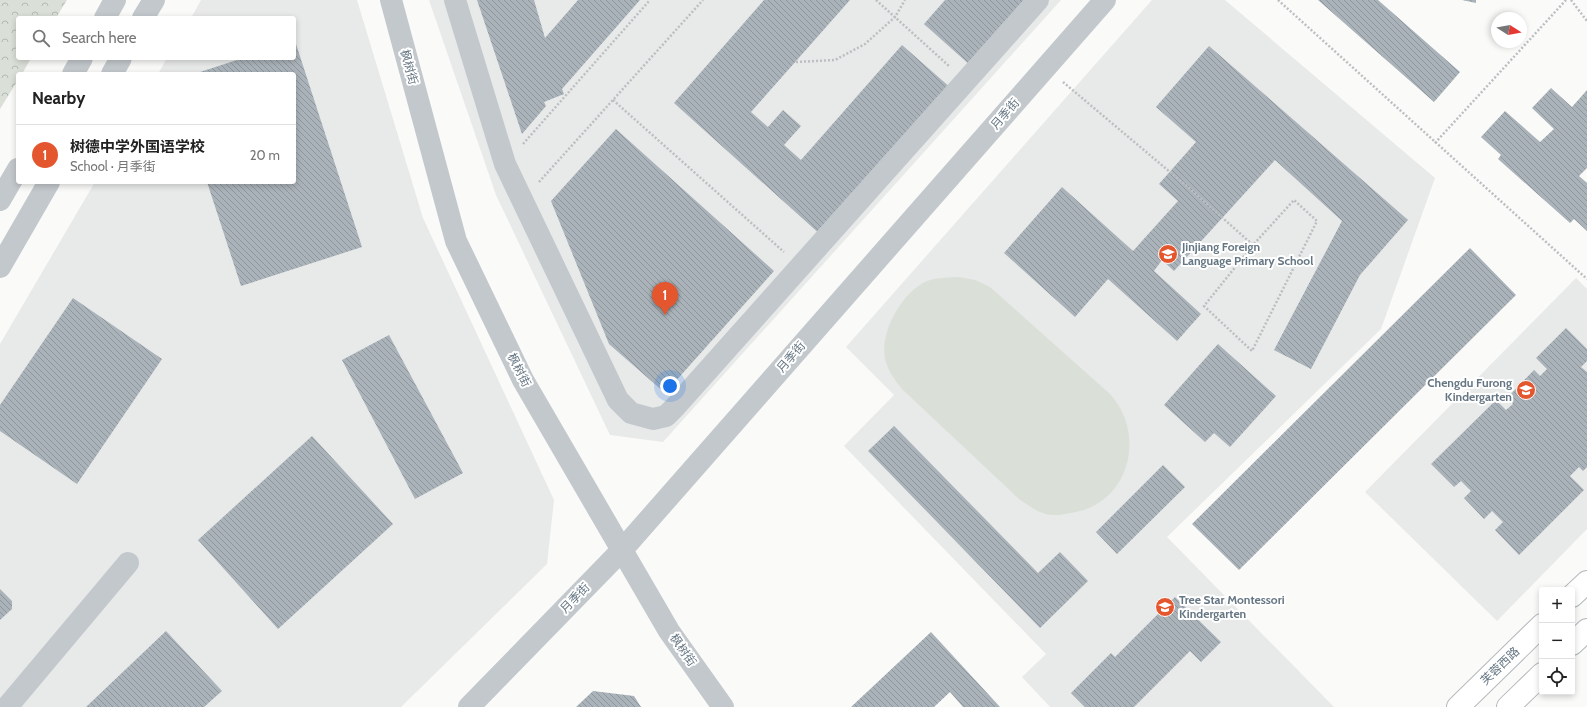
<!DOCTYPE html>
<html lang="en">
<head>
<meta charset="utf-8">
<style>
  :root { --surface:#fff; --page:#f6f6f6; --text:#222; --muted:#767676; --line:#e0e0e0; --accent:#e4572e }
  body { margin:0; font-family:Cabin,"Noto Sans SC",sans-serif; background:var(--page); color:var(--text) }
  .controls { position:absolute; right:12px; bottom:12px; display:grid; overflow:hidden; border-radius:4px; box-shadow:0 2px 6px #0003 }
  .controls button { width:36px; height:36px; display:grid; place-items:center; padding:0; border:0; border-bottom:1px solid var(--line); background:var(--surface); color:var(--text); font:20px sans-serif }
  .compass { position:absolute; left:1491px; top:12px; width:36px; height:36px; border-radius:50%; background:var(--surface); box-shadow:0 2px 6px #0003; rotate:101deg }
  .you { position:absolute; left:670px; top:386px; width:14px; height:14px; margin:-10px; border:3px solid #fff; border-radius:50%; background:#1a73e8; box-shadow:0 0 0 6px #1a73e833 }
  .badge { display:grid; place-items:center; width:26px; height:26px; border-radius:50%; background:var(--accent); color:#fff; font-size:13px; font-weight:700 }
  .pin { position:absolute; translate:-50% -33px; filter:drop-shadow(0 1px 2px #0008) }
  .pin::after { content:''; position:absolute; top:21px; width:14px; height:12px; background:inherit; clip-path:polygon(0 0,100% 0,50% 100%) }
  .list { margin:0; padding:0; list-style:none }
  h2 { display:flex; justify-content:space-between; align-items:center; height:52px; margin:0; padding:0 16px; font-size:17px }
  h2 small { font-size:13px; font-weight:400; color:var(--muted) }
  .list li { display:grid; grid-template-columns:26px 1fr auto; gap:12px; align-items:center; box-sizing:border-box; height:60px; padding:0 16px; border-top:1px solid var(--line) }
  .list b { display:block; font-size:15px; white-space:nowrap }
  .list p { margin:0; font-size:13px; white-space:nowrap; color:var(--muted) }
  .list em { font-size:13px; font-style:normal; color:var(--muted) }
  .icon { flex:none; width:22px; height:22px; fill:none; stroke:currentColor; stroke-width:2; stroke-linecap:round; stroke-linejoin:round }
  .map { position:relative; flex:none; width:1587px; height:707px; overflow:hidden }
  .search { position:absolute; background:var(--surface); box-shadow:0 2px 6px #0003; left:16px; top:16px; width:280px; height:44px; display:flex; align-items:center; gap:10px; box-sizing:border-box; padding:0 14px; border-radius:4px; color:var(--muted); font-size:15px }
  .panel { position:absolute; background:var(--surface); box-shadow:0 2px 6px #0003; left:16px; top:72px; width:280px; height:112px; border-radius:4px }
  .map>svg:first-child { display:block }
  .built { fill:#e8e9e9 }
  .grass { fill:#dadfd7 }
  .park { fill:url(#park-crowns) }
  .building { fill:url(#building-back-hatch) }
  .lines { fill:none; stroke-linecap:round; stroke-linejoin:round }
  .major-casing { stroke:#b5babe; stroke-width:24 }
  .path { stroke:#bbbfc2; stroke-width:2.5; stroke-dasharray:2 2; stroke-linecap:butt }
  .minor { stroke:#c3c8cc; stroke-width:22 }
  .major { stroke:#fff; stroke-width:22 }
  .labels { text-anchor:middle; stroke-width:4; stroke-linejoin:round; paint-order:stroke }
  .street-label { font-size:12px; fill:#657683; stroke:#fff }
  .poi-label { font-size:12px; font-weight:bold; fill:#657683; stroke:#fff; text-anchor:start }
</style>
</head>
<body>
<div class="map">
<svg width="1587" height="707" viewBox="0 0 1587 707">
  <defs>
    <pattern id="park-crowns" width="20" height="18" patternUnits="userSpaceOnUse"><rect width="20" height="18" fill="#dadfd7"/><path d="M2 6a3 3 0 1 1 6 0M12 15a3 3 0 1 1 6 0" fill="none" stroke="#b4b9b4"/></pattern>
    <pattern id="building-back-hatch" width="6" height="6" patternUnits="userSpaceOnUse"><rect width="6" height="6" fill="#aab3b9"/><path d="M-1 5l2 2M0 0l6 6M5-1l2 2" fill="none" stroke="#8e969c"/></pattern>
  </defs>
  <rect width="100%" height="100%" fill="#fafaf8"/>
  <!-- built -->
  <g class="built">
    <polygon points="201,0 357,0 423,218 554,500 547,564 401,707 0,707 0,344 95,182 294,182 294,74 158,74 167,58 294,58 294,18 191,18"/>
    <polygon points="429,0 1061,0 663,442 610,435 496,195"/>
    <polygon points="1152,0 1225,0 1435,178 1381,329 1167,537 1334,707 1050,707 1022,677 1046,654 844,446 894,395 846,347"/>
    <polygon points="1576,278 1587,289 1587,529 1497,621 1365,492"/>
  </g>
  <!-- grass -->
  <path class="grass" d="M959,277L975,280L990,287L1110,394C1148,436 1128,506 1070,513C1062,515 1053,516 1046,514C1035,511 1028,505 1019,499L902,389C895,380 888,371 885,359C880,333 900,296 923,283C933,277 948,278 959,277Z"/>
  <!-- park -->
  <polygon class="park" points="0,0 67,0 56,18 18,18 18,58 31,58 22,74 18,74 18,80 0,109"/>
  <!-- building -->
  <g class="building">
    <polygon points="477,0 534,0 545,38 578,0 640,0 562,89 564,94 544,102 546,106 522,134"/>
    <polygon points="764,0 850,0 751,112 768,127 783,110 801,126 784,145 801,160 902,45 952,89 822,236 674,103"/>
    <polygon points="945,0 1029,0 971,66 924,24"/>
    <polygon points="1318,0 1378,0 1460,72 1434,102"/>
    <polygon points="1462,0 1476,0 1476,3"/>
    <polygon points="294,41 295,41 362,247 241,286 207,182 294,182 294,74 194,74 243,58 294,58"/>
    <polygon points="1209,46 1408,220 1360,275 1311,369 1274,350 1342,221 1275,160 1174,271 1162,260 1154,271 1201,314 1177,341 1108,279 1075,317 1004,253 1062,187 1133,251 1178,201 1159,184 1196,142 1156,107"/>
    <polygon points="1551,88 1572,107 1587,90 1587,168 1579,176 1587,183 1587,231 1574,219 1570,223 1498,159 1501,155 1481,137 1505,111 1540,142 1554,129 1532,108"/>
    <polygon points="616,129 774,271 665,393 609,344 551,201"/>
    <polygon points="1470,248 1516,295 1239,570 1192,524"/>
    <polygon points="73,298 162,359 77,484 0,431 0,405"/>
    <polygon points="1566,328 1587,349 1587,361 1581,367 1587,372 1587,467 1583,471 1579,467 1570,476 1584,490 1519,555 1495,530 1503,522 1492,511 1484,519 1464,498 1471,491 1461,481 1454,487 1431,464 1496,400 1506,410 1513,404 1507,398 1534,370 1540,376 1547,369 1536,358"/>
    <polygon points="389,335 463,473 415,499 342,360"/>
    <polygon points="1218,344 1276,396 1230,447 1214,433 1205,442 1164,405"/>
    <polygon points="894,426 1038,573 1060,552 1088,581 1040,628 868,451"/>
    <polygon points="312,436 393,524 278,629 198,540"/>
    <polygon points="1163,465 1185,487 1117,554 1096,532"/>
    <polygon points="0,589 12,601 12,609 0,620"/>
    <polygon points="1175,597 1221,642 1201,662 1190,651 1134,707 1085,707 1071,693 1111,653 1115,657"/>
    <polygon points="166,631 222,691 204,707 86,707"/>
    <polygon points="931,632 1000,707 963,707 950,692 934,707 851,707"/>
    <polygon points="593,691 634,696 641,707 576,707"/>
  </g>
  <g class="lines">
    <!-- major casing -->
    <g class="major-casing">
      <g id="major">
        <polyline points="1572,596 1587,582"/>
        <polyline points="1572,644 1587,630"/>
        <polyline points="1458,707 1542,625"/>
        <polyline points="1508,707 1542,674"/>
      </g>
    </g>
    <!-- path -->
    <g class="path">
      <polyline points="876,0 949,66"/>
      <polyline points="1278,0 1587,279"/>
      <polyline points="1571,0 1587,21"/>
      <polyline points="796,62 835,60 865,44 895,17 905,0"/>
      <polyline points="1063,82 1189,188 1253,245 1294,200 1317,221 1252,351 1204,306 1253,245"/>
      <polyline points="613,100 784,252"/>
      <polyline points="1435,143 1566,0"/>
      <polyline points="523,144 650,0"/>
      <polyline points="539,182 703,0"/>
    </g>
    <!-- minor -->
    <g class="minor">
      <polyline points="391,0 456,241 523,380 669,631 723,707"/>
      <polyline points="455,0 505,164 618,400 631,413 653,419 666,416 675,407 1038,0"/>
      <polyline points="105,18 115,0"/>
      <polyline points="143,18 154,0"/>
      <polyline points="73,74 82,58"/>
      <polyline points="112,74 121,58"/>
      <polyline points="0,200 18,169"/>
      <polyline points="0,267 49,182"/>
      <polyline points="7,707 128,563"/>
      <polyline points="469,707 622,550 1105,0"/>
    </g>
    <!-- major -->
    <use href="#major" class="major"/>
  </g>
  <!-- icons -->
  <defs>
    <g id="school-disc" transform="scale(1)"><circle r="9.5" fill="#e4572e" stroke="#fff"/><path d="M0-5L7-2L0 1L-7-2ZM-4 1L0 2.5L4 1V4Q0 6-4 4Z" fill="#fff"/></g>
  </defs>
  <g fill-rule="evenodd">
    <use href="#school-disc" x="1168" y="254"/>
    <use href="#school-disc" x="1526" y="390"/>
    <use href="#school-disc" x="1165" y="607"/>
  </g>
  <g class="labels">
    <!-- street labels -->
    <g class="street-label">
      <text transform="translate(409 67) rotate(75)" y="4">枫树街</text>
      <text transform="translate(1005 114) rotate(-49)" y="4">月季街</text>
      <text transform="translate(791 357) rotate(-49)" y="4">月季街</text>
      <text transform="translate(519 370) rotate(63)" y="4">枫树街</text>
      <text transform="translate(575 598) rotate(-46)" y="4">月季街</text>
      <text transform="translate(683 650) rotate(55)" y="4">枫树街</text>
      <text transform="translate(1500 666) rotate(-44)" y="4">芙蓉西路</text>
    </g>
    <!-- poi labels -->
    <g class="poi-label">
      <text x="1182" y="251">Jinjiang Foreign<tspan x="1182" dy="14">Language Primary School</tspan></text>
      <text x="1512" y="387" text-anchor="end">Chengdu Furong<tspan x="1512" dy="14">Kindergarten</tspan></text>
      <text x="1179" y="604">Tree Star Montessori<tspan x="1179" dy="14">Kindergarten</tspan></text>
    </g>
  </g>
</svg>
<div class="controls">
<button>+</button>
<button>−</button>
<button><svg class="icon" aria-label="locate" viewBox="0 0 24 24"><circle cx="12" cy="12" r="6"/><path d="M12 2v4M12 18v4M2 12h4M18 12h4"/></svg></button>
</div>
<svg class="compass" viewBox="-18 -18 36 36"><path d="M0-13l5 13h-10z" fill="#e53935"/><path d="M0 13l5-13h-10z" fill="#767676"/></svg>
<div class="you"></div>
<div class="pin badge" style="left:665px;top:315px">1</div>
<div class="search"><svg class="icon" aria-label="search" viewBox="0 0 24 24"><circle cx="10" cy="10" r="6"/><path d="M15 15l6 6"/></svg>Search here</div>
<section class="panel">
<h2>Nearby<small></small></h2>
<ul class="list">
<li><span class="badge">1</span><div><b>树德中学外国语学校</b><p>School · 月季街</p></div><em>20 m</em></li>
</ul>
</section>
</div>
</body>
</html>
